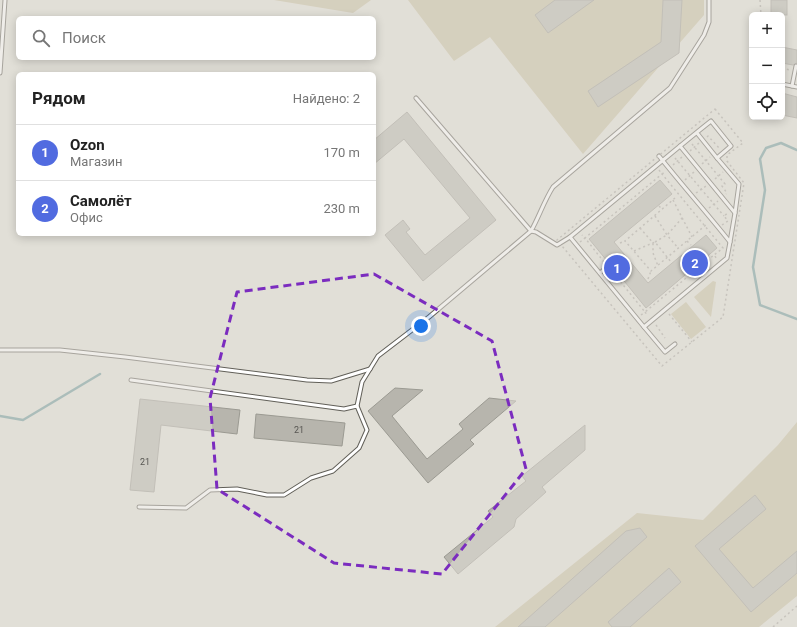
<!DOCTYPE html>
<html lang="ru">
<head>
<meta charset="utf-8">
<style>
  :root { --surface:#fff; --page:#f6f6f6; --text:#222; --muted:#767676; --line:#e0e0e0; --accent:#516be0 }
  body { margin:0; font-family:Roboto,sans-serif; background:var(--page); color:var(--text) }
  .controls { position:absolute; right:12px; top:12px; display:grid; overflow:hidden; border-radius:6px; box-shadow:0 2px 10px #0003 }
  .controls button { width:36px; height:36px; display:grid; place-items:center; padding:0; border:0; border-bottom:1px solid var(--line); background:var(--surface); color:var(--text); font:20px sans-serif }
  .you { position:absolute; left:421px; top:326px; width:14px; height:14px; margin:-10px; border:3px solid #fff; border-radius:50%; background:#1a73e8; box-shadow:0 0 0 6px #1a73e833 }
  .badge { display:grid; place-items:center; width:26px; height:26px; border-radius:50%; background:var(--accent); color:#fff; font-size:13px; font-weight:700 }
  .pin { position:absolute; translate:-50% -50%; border:2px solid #fff; box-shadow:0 1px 4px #0006 }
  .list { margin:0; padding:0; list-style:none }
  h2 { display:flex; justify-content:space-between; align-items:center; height:52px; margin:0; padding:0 16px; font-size:17px }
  h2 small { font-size:13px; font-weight:400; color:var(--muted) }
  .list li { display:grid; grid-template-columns:26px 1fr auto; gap:12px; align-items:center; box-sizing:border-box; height:56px; padding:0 16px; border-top:1px solid var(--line) }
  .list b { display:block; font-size:15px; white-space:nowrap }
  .list p { margin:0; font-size:13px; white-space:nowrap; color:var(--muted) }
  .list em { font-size:13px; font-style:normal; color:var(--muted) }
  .icon { flex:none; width:22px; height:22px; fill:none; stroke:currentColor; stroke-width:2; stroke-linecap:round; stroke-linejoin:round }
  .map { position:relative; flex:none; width:797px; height:627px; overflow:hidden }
  .search { position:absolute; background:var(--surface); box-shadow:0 2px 10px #0003; left:16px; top:16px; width:360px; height:44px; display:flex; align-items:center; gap:10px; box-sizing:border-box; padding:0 14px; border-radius:6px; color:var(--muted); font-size:15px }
  .panel { position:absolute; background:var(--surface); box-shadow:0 2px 10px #0003; left:16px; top:72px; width:360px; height:164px; border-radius:6px }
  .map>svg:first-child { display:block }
  .green { fill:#c6be9f }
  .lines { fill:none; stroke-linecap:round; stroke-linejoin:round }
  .stream { stroke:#699697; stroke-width:2.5 }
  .building { fill:#b7b5ad; stroke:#9b9a92 }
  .lane-casing { stroke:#615f58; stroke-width:5 }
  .path { stroke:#a6a49e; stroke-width:1.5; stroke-dasharray:2 3; stroke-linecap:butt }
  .lane { stroke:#fff; stroke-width:3 }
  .marked { fill:none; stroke:#7b2cbf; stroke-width:3; stroke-dasharray:8 5; stroke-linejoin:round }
  .labels { text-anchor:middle; stroke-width:4; stroke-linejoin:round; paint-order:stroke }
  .number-label { font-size:9px; fill:#575652 }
</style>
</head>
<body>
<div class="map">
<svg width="797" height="627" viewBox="0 0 797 627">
  <rect width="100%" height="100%" fill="#e1dfd7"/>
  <!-- green -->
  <g class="green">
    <polygon points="274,0 371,0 353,13"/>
    <polygon points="408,0 704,0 704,15 583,154 490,37 454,61"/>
    <polygon points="713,281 716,282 711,317 694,297"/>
    <polygon points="686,302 706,327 691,339 671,314"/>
    <polygon points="797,422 797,596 759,627 495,627 637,513 703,520 778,445"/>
  </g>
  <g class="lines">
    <!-- stream -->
    <g class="stream">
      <polyline points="797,150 781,143 766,148 760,159 765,190 753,267 760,305 797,319"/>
      <polyline points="0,416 23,420 100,374"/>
    </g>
  </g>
  <!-- building -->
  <g class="building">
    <polygon points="555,0 594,0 548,33 535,15"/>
    <polygon points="663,0 682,0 679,53 598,107 588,91 661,42"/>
    <rect x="771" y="0" width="16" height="15"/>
    <polygon points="782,47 797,50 797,63 793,65 782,63"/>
    <polygon points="782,93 797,97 797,118 782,115"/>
    <polygon points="407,112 496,220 423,281 385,235 403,220 410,229 406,232 425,255 470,218 404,139 374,164 374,140"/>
    <polygon points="660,180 672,194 614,242 648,283 706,235 717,248 646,308 612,266 611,263 608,262 589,239"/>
    <polygon points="395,388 423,390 392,416 427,459 463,429 459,424 489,398 516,401 470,440 474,444 428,483 368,411"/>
    <polygon points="140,399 240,410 237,434 161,425 154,492 130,490"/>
    <polygon points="256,414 345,423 342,446 254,438"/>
    <polygon points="585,425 585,450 542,487 546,492 516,519 514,527 458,574 444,557 493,517 488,511 526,481 522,476"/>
    <polygon points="755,495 766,509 719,549 753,588 797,551 797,573 751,612 695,546"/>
    <polygon points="640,528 647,537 545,627 518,627 626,531"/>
    <polygon points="669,568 681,582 630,627 612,627 608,622"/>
  </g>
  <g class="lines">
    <!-- lane casing -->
    <g class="lane-casing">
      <g id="lane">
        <polyline points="0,73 5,0"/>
        <polyline points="782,84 797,87"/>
        <polyline points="792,86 796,66"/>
        <polyline points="416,98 531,231 536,232 557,245 570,237"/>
        <polyline points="680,146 735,213 739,184 717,158"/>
        <path d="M659,156C682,185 707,213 730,242L727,258L644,327L570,237L656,166C674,151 692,136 711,121L731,146L717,158L697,133"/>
        <polyline points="730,242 735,213"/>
        <polyline points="600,273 609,265"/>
        <polyline points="644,327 665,352 675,344"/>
        <polyline points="0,350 60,350 125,357 307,380 331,381 370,369"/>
        <polyline points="131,380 344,409 357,406 367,430 359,448 333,471 311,478 284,495 267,495 237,489 210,490 186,508 139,507"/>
        <path d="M357,406L362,382L378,356L429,317L531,231C539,217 544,201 553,187L670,88L704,35L709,22V0"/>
      </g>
    </g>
    <!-- path -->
    <g class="path">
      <polyline points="760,0 761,15"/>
      <polyline points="782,68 790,70"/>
      <polygon points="715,109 743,143 727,155 727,161 744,183 723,317 662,366 557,240"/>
      <polyline points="707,137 708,136 720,149"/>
      <polyline points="692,144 725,184 722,186 727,193 726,194"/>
      <polyline points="690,151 699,143"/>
      <polyline points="675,158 724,216"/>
      <polyline points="702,164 710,157"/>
      <polyline points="673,165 682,157"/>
      <polyline points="659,170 662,174 666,171"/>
      <polyline points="715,179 723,172"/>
      <polyline points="685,180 694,172"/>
      <polyline points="696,193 706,186"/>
      <polyline points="675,198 625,241 651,271 707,224"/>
      <polyline points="673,200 692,237"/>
      <polyline points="659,206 662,209"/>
      <polyline points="709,208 718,201"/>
      <polyline points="655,216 667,235 678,248"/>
      <polyline points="722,225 728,221 724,216 728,213"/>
      <polyline points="640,228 653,243 653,253 658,266"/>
      <polyline points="687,241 691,245"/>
      <polyline points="580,242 585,238 582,235"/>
      <polyline points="655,242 667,235 683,217"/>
      <polyline points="620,243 625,241"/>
      <polyline points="634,251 655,242 671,262"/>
      <polyline points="604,262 585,238 662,174 723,248 714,255"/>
      <polyline points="611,270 645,312 714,255 717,259"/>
      <polyline points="648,279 651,271"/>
      <polyline points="669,314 692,342"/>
      <polyline points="641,315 645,312 648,316"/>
      <polyline points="656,325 665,338"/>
      <polyline points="773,627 797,606"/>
    </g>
    <!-- lane -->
    <use href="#lane" class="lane"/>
  </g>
  <!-- marked area -->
  <path d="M0 0H797V627H0ZM374,274L492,341L526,469L442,574L334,563L217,489L210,398L237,292Z" fill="#e1dfd7" fill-opacity=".55" fill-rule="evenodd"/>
  <path class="marked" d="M374,274L492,341L526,469L442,574L334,563L217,489L210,398L237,292Z"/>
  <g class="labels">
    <!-- number labels -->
    <g class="number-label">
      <text x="299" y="433">21</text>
      <text x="145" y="465">21</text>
    </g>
  </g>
</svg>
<div class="controls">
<button>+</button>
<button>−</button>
<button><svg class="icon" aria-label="locate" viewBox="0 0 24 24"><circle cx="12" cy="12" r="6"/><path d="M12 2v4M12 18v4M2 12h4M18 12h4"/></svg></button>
</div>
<div class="you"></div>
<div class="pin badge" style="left:617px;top:268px">1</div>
<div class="pin badge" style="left:695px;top:263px">2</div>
<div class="search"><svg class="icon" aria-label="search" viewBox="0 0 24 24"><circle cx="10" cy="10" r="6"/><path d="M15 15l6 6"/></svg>Поиск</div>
<section class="panel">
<h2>Рядом<small>Найдено: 2</small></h2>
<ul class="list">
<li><span class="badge">1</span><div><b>Ozon</b><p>Магазин</p></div><em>170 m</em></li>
<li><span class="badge">2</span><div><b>Самолёт</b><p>Офис</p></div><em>230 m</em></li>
</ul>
</section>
</div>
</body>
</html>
